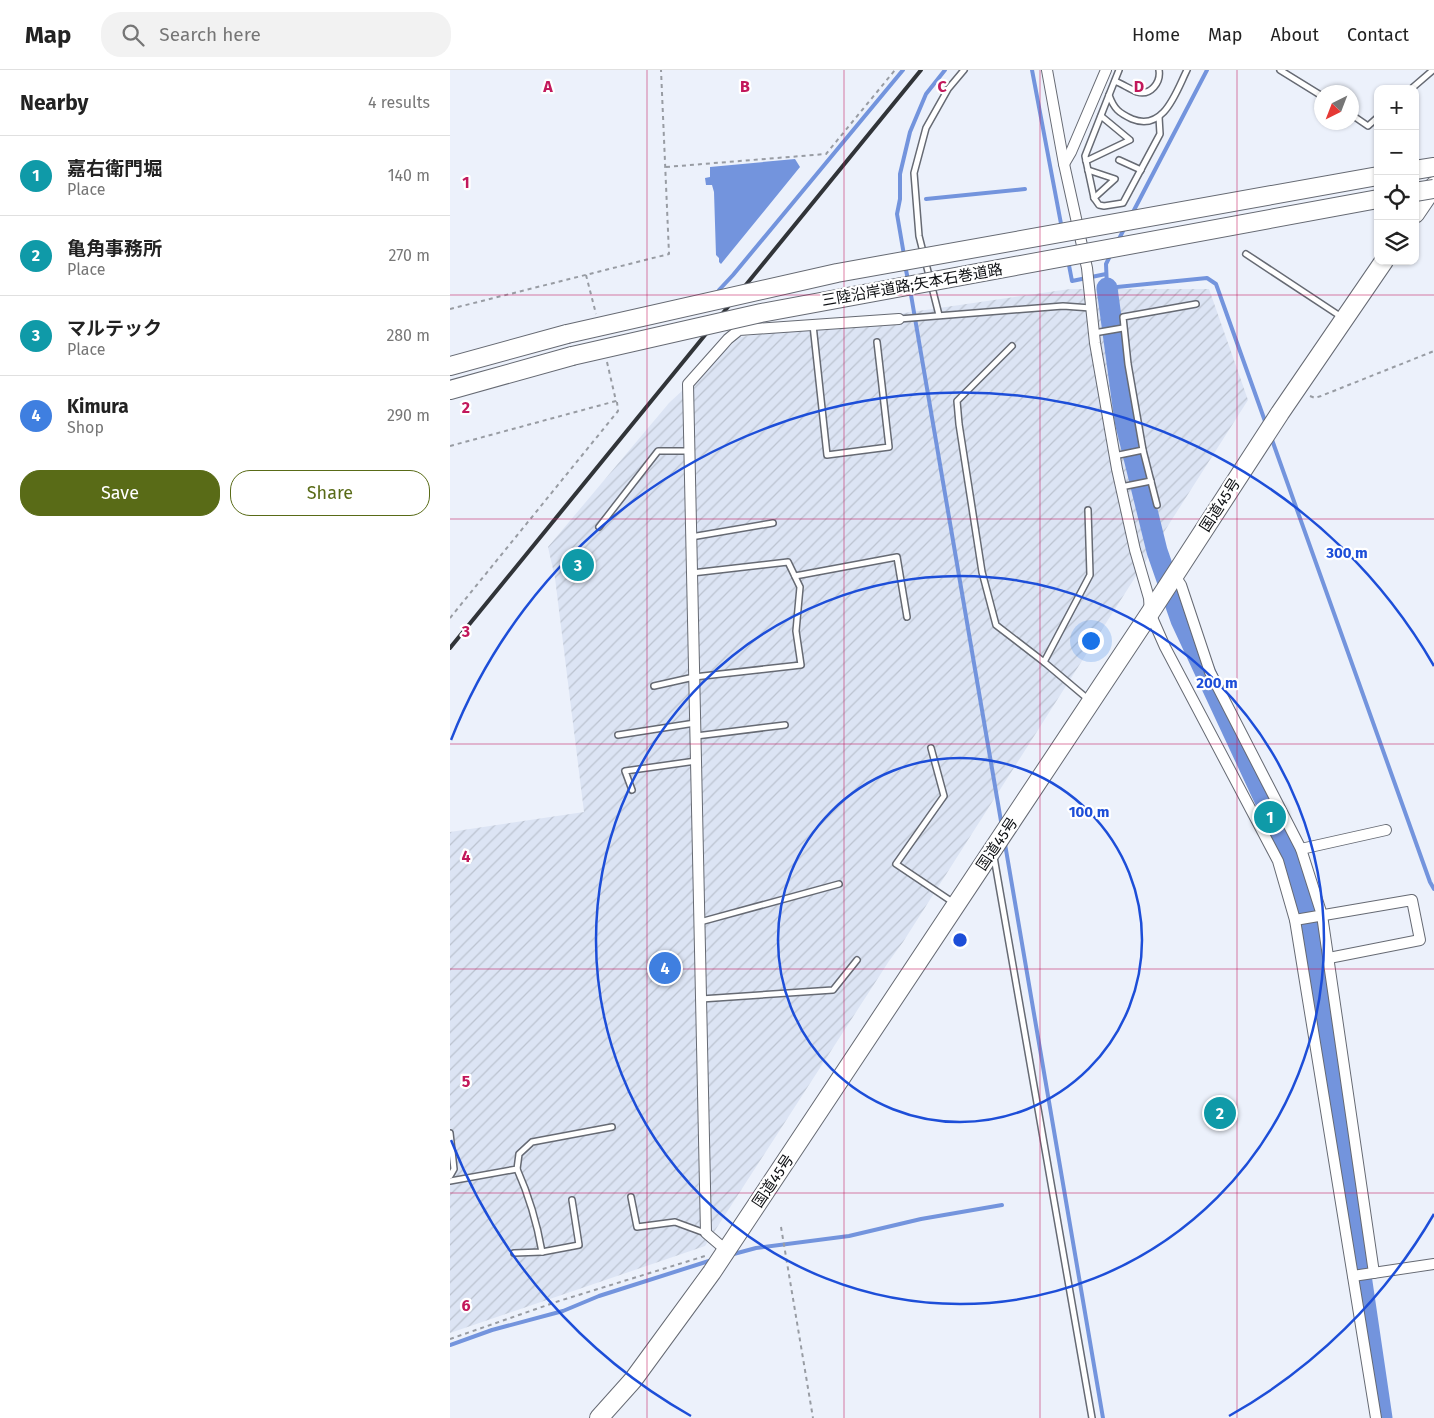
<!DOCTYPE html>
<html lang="en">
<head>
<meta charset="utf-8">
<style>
  :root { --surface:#fff; --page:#f2f2f2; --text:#222; --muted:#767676; --line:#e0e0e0; --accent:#596b17 }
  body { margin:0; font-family:"Fira Sans","Noto Sans JP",sans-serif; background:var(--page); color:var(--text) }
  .controls { position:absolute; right:15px; top:15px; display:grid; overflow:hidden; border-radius:10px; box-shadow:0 1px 4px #0004 }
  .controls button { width:45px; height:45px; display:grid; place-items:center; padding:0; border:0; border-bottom:1px solid var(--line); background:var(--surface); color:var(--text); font:25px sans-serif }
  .compass { position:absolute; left:864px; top:15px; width:45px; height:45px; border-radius:50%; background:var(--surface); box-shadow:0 1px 4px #0004; rotate:222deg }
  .you { position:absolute; left:640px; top:570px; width:18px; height:18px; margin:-12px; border:4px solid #fff; border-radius:50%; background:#1a73e8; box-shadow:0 0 0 8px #1a73e833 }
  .badge { display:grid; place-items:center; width:32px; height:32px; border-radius:50%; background:var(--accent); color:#fff; font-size:16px; font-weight:700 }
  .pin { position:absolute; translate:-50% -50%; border:2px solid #fff; box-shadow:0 1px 5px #0006 }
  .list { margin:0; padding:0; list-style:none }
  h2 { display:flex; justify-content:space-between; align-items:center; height:65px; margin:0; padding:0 20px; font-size:21px }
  h2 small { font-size:16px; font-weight:400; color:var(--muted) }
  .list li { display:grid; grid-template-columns:32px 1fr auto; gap:15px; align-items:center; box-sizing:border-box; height:80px; padding:0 20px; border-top:1px solid var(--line) }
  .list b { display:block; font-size:19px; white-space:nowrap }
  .list p { margin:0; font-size:16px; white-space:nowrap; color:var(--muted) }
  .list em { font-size:16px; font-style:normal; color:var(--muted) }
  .actions { display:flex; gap:10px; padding:15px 20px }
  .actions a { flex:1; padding:11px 0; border:1px solid var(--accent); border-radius:20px; text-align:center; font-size:18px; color:var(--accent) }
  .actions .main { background:var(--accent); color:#fff }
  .icon { flex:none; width:28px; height:28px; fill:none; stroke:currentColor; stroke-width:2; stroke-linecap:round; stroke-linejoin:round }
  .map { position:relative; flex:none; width:984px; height:1348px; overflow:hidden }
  header { display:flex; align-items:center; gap:30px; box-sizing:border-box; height:70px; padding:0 25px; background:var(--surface); border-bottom:1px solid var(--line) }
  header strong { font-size:24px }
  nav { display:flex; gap:28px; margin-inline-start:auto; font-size:18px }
  .search { width:350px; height:45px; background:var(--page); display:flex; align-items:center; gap:12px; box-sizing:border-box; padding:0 18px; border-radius:20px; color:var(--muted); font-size:19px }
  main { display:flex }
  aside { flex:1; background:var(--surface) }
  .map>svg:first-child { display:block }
  .industrial { fill:url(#industrial-furrows) }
  .water { fill:#7394dd }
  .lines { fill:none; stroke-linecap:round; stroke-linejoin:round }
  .stream { stroke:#7394dd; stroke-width:4 }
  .river { stroke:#7394dd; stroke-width:21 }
  .lane-casing { stroke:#666a73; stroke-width:8 }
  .street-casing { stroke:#666a73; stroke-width:12 }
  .highway-casing { stroke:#666a73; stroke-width:20 }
  .path { stroke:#989ca3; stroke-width:2; stroke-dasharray:4 4; stroke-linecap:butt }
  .lane { stroke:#fff; stroke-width:5 }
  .street { stroke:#fff; stroke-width:10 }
  .highway { stroke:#fff; stroke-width:18 }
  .rail { stroke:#313438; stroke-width:4 }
  .highway-bridge-casing { stroke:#666a73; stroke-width:20; stroke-linecap:butt }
  .highway-bridge { stroke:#fff; stroke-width:18 }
  .grid { fill:none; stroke:#c2185b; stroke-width:1; stroke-opacity:0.55 }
  .ring { fill:none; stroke:#1d4ed8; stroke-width:2.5 }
  .labels { text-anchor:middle; stroke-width:4.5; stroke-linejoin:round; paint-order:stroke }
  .street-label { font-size:15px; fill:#0e1013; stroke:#fff }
  .grid-label { font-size:16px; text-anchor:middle; font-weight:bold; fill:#c2185b; stroke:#fff; stroke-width:4.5; stroke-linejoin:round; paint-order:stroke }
  .centre { fill:#1d4ed8; stroke:#fff; stroke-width:2.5 }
  .ring-label { font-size:15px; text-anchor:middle; font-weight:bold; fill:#1d4ed8; stroke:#fff; stroke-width:4.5; stroke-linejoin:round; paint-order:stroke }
</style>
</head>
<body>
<header>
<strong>Map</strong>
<div class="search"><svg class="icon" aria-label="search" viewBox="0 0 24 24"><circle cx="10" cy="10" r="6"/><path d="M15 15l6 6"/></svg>Search here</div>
<nav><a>Home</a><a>Map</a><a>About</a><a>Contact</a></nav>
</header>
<main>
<aside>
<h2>Nearby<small>4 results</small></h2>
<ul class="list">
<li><span class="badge" style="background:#0f9aa8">1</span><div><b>嘉右衛門堀</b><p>Place</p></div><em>140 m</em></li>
<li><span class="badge" style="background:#0f9aa8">2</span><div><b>亀角事務所</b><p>Place</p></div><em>270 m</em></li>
<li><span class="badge" style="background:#0f9aa8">3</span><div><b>マルテック</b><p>Place</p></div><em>280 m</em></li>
<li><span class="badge" style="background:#3f7fe0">4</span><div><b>Kimura</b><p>Shop</p></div><em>290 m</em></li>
</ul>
<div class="actions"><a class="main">Save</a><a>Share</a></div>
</aside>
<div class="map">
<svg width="984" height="1348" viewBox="0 0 984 1348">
  <defs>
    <pattern id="industrial-furrows" width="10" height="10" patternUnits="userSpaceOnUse" patternTransform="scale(1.25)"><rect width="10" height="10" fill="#dce4f4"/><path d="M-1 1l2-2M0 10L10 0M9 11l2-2" fill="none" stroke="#bcc3d0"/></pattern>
  </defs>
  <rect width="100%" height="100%" fill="#ecf1fb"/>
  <!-- industrial -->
  <polygon class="industrial" points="620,219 759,219 798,330 453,872 439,891 255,1176 0,1263 0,762 134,742 105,508 98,477 219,333 290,267"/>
  <!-- water -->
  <polygon class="water" points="345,89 350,97 271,194 269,192 269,188 266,185 264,122 262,115 256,115 255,108 260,107 260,97"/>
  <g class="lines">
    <!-- stream -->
    <g class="stream">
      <polyline points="582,0 612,159"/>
      <polyline points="476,129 575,119"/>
      <polyline points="682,144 757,0"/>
      <polyline points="668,171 675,157"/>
      <polyline points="661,184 656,194 657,218 757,208 766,214 816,354"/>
      <polyline points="454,185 447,144 450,129 450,104 460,62 476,24 495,0"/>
      <polyline points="618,190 622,211 656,204"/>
      <polyline points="455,195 458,210"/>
      <polyline points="460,219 552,757"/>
      <polyline points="269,220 283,205 453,0"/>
      <polyline points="821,367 980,812 984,819"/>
      <polyline points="555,774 653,1348"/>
      <polyline points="280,1185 306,1178 399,1166 471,1149 552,1135"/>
      <polyline points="0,1275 42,1260 113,1241 149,1226 262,1190"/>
    </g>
    <!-- river -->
    <polyline class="river" points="657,218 675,351 707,481 731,550 840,784 858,845 932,1348"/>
    <!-- lane casing -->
    <g class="lane-casing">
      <g id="lane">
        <path d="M669,0L659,25C664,39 669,43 682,49C714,62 726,22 737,0"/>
        <polyline points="830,0 872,26"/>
        <path d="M665,11C672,14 680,19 687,22C701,26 711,12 709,0"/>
        <polyline points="961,19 983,0"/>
        <polyline points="659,25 635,86 644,128 649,135 654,136 673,133 710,64 709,47"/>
        <polyline points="902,45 918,56 928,47"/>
        <polyline points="669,90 691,100"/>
        <polyline points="636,91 680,70 651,46"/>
        <polyline points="638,100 665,109 644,128"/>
        <polyline points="796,184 893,248"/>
        <polyline points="489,245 469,166 464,103 476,58 498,19 514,0"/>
        <polyline points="449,249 613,236 641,238"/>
        <polyline points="363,255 377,385 439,377 427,272"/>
        <polyline points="644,263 673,258"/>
        <polyline points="562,276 507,331 509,354 532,502 546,555 594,592"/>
        <polyline points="664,386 693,380"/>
        <polyline points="671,417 701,411"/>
        <polyline points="707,435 693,380 678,294 673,247 746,234"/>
        <polyline points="638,440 640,505 594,592 639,630"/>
        <polyline points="149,457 208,381 239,381"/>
        <polyline points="241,467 323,453"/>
        <polyline points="345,506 447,487 457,547"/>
        <polyline points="204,616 244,607 351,595 346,561 350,517 338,492 242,503"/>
        <polyline points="168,665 245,653"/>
        <polyline points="246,666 335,655"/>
        <polyline points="481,678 494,726 446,794 504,833"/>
        <polyline points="182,720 175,701 246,691"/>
        <polyline points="544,787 642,1348"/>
        <polyline points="250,852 389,814"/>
        <polyline points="251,929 383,920 407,890"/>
        <polyline points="0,1063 4,1099 0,1106"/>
        <polyline points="0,1111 67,1099 69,1084 82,1072 162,1057"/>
        <polyline points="181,1127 187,1157 225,1152 255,1163"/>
        <polyline points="92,1182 129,1175 122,1130"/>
        <path d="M64,1183L92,1182C87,1153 79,1126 67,1099"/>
      </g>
    </g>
    <!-- street casing -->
    <g class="street-casing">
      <g id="street">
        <polyline points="597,0 614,94 637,198 645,273 667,399 685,480 699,528 700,543 715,577 828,791 845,850 926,1348"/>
        <polyline points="614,94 621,82 656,0"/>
        <polyline points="725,506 731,515 760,602 851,779 872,845 924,1203"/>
        <polyline points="851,779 936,760"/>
        <polyline points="845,850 962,830 970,870 879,888"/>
        <polyline points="277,1181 256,1163 238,314 278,269 289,260 449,249"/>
        <polyline points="903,1206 984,1194"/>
      </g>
    </g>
    <!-- highway casing -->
    <g class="highway-casing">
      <g id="highway">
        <polyline points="965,100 984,97"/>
        <polyline points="965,144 984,116"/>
        <polyline points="0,296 117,264"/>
        <polyline points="0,320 122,286"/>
        <polyline points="149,1348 183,1310 262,1202 700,543 830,343 934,191"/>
      </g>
    </g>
    <!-- path -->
    <g class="path">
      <polyline points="216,97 376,84 445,0"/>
      <polyline points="136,205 146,244"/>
      <polyline points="0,239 219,184 211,0"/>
      <polyline points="860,326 865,328 871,326 984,281"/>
      <polyline points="0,376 166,331 157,292"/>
      <polyline points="0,548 168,341 167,332"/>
      <polyline points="331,1157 363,1348"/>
      <polyline points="0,1269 109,1231 255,1186"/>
    </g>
    <!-- lane -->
    <use href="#lane" class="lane"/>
    <!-- street -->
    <use href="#street" class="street"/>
    <!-- highway -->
    <use href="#highway" class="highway"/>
    <!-- rail -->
    <polyline class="rail" points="0,578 471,0"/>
    <!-- highway-bridge casing -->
    <g class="highway-bridge-casing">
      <g id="highway-bridge">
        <polyline points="965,122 984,119"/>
        <polyline points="117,264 387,203 928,106"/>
        <polyline points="122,286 311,243 928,129"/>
      </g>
    </g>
    <!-- highway-bridge -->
    <use href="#highway-bridge" class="highway-bridge"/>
  </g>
  <!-- grid -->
  <path class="grid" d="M197,0V1348M394,0V1348M590,0V1348M787,0V1348M0,225H984M0,449H984M0,674H984M0,899H984M0,1123H984"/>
  <!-- distance rings -->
  <g class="ring">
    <circle cx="510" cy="870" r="182"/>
    <circle cx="510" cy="870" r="364"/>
    <path d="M984 1144A547 547 0 0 1 779 1346M241 1346A547 547 0 0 1 1 1070M1 670A547 547 0 0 1 984 596"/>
  </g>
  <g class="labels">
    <!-- street labels -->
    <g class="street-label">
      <text transform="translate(462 215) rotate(-10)" y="5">三陸沿岸道路;矢本石巻道路</text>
      <text transform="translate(770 435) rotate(-57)" y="5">国道45号</text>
      <text transform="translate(547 774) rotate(-56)" y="5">国道45号</text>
      <text transform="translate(323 1111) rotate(-56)" y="5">国道45号</text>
    </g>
  </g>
  <g class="grid-label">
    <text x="98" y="22">A</text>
    <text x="295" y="22">B</text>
    <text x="492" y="22">C</text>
    <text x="689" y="22">D</text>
    <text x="16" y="118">1</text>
    <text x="16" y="343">2</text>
    <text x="16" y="567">3</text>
    <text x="16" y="792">4</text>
    <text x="16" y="1017">5</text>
    <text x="16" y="1241">6</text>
  </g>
  <circle cx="510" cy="870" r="8" class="centre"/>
  <g class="ring-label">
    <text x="897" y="488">300 m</text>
    <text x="767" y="618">200 m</text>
    <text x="639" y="747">100 m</text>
  </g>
</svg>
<div class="controls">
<button>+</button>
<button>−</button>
<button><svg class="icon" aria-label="locate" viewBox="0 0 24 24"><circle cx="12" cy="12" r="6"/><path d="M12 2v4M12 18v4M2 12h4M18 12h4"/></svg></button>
<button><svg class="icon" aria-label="layers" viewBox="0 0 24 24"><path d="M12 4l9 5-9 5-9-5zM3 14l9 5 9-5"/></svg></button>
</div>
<svg class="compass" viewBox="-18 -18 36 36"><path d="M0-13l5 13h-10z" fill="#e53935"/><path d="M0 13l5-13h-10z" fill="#767676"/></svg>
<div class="you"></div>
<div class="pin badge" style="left:820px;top:747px;background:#0f9aa8">1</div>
<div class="pin badge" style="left:770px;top:1043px;background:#0f9aa8">2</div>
<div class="pin badge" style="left:128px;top:495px;background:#0f9aa8">3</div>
<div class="pin badge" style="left:215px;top:898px;background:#3f7fe0">4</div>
</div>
</main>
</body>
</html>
